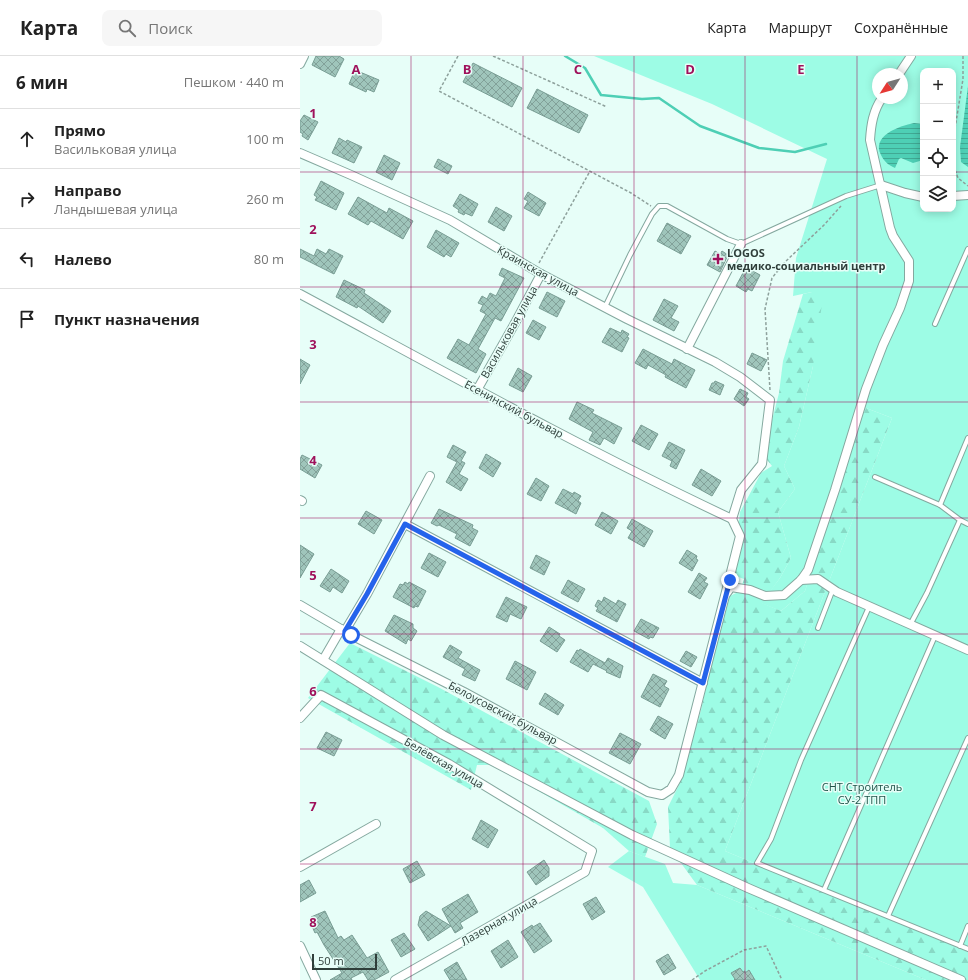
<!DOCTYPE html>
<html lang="ru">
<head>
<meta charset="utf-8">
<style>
  :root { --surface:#fff; --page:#f6f6f6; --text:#222; --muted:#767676; --line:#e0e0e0 }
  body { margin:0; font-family:"Open Sans",sans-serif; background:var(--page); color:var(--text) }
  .controls { position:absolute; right:12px; top:12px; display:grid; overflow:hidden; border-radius:8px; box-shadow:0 2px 10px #0003 }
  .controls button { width:36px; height:36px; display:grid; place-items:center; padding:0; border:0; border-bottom:1px solid var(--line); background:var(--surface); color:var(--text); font:20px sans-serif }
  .compass { position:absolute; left:572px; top:12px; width:36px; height:36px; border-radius:50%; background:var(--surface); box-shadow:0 2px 10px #0003; rotate:234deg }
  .scale { position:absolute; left:12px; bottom:10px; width:65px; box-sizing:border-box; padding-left:4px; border:2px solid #2f3e3a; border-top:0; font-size:11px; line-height:14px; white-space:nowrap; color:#2f3e3a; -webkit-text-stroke:3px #e7fef8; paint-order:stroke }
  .stop { position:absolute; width:12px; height:12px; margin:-9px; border:3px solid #2563eb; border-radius:50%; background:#fff }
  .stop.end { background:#2563eb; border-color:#fff; box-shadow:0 1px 4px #0008 }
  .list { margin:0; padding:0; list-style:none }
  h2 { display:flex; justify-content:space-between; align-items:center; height:52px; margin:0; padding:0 16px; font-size:17px }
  h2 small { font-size:13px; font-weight:400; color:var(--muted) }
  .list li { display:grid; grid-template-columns:26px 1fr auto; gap:12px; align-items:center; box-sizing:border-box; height:60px; padding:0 16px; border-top:1px solid var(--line) }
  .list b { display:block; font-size:15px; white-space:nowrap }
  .list p { margin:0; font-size:13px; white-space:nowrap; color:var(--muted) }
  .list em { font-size:13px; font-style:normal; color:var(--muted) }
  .icon { flex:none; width:22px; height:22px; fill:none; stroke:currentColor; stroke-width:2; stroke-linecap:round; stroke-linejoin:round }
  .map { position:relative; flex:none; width:668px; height:924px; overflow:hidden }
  header { display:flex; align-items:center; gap:24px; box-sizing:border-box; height:56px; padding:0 20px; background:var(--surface); border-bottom:1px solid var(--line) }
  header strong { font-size:19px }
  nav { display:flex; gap:22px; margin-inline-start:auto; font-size:14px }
  .search { width:280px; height:36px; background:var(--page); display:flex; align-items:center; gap:10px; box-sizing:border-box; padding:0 14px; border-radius:8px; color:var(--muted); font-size:15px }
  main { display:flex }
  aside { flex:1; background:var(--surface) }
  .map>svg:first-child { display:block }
  .green { fill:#9dfce5; fill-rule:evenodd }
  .forest { fill:url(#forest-firs) }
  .water { fill:url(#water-rules) }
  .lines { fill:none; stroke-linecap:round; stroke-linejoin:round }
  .stream { stroke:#4ecfb5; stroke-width:2.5 }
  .building { fill:url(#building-cross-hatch); stroke:#799d94 }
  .lane-casing { stroke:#84a89f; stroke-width:6 }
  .street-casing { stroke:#84a89f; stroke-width:10 }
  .path { stroke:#8ea19c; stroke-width:1.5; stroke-dasharray:3 2; stroke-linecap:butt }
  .lane { stroke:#fff; stroke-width:4 }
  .street { stroke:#fff; stroke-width:8 }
  .route { stroke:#2563eb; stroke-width:5 }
  .grid { fill:none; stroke:#9f115b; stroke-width:1; stroke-opacity:0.55 }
  .poi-dot { fill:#9f115b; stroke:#e7fef8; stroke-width:1.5 }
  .labels { text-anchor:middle; stroke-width:3; stroke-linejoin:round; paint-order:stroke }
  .poi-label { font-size:11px; font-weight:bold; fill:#2f3e3a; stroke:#e7fef8; text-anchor:start }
  .street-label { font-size:11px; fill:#2f3e3a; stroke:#e7fef8 }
  .park-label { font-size:11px; fill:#1d5348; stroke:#e7fef8 }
  .grid-label { font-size:13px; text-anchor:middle; font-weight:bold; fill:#9f115b; stroke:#e7fef8; stroke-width:3; stroke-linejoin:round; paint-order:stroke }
</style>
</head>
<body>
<header>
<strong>Карта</strong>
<div class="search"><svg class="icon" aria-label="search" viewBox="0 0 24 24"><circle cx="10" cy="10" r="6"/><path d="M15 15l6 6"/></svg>Поиск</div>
<nav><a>Карта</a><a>Маршрут</a><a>Сохранённые</a></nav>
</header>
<main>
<aside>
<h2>6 мин<small>Пешком · 440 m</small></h2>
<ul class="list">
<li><svg class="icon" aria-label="ahead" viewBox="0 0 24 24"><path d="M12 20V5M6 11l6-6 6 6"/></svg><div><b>Прямо</b><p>Васильковая улица</p></div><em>100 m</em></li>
<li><svg class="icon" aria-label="right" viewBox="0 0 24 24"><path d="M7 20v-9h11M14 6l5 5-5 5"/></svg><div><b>Направо</b><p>Ландышевая улица</p></div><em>260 m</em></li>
<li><svg class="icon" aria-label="left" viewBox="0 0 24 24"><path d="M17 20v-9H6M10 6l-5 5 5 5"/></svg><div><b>Налево</b></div><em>80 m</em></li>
<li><svg class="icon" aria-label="arrive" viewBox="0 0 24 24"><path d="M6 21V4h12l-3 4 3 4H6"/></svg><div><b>Пункт назначения</b></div></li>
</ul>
</aside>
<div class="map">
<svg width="668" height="924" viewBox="0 0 668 924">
  <defs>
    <pattern id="forest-firs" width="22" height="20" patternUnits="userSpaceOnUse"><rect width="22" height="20" fill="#9dfce5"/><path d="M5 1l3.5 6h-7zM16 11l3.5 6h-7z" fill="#88d9c5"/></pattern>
    <pattern id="water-rules" width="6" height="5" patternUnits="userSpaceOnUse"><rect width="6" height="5" fill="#4ecfb5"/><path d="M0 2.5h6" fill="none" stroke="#41a994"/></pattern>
    <pattern id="building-cross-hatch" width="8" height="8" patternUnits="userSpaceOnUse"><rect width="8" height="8" fill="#9fc5bb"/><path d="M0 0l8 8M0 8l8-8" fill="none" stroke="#82a199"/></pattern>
  </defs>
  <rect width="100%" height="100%" fill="#e7fef8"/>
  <!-- green -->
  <g class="green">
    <path d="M294,0H668V896L425,795L592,362L566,352L505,535L481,555L461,547L480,522L491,502L478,456L495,433L484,410L499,371L513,310L512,236L493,240L496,202L527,103L412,48ZM623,15H653V153H623ZM578,18H602V42H578Z"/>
    <polygon points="329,795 365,808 373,827 397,829 626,924 400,924 343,831 308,811"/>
  </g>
  <!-- forest -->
  <g class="forest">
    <polygon points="512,236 522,248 513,310 499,371 484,410 495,433 478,456 491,502 480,522 462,547 481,555 505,535 553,384 566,352 592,362 425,795 668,896 668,924 626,924 397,829 370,792 368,751 380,727 401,654 426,542 440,535 444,523 433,519 440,456 461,417 472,410 463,399 479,337 483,305 503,238"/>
    <polygon points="50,587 138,631 349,745 357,768 345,801 329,795 303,772 193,709 177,709 171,734 8,642"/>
  </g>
  <!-- water -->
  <g class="water">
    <polygon points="668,30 668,111 661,106 660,91"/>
    <path d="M614,67L623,68V104L613,107L601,102L599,103L595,112C588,109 584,105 581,99C571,80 599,70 614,67Z"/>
  </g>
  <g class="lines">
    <!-- stream -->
    <polyline class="stream" points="265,0 285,12 301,39 342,43 359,42 400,70 459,92 495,96 526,88"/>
  </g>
  <!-- building -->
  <g class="building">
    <polygon points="16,0 39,0 44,3 35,21 12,9"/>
    <polygon points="173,7 222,32 212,51 163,26"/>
    <polygon points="55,14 79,24 74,36 67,33 66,36 49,28"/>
    <polygon points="237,33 288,59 279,77 227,52"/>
    <polygon points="4,59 18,66 8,84 2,80 3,78 0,76 0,65"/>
    <polygon points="39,82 46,86 47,84 62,91 54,107 32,97"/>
    <polygon points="84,99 100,107 92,124 76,116"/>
    <polygon points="138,103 152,110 148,118 134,111"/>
    <polygon points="21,125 44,137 36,154 15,144 17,141 14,139"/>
    <polygon points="228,136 246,147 239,160 224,152 228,145 224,143"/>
    <polygon points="160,138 178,148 172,160 165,157 164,159 158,156 159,154 153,150"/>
    <polygon points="58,141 87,157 89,152 113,165 103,183 71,165 68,169 48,158"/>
    <polygon points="196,151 212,160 204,175 188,166"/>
    <polygon points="367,167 391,180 381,198 357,185"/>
    <polygon points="136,174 159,187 151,201 146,198 144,201 127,191"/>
    <polygon points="0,193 14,200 17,193 26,198 29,193 43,200 34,218 0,201"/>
    <polygon points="415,195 420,198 422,195 428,199 420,216 407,209"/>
    <polygon points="202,212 224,222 201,265 195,262 178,293 186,298 176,317 147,302 158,283 169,289 186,258 180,255 183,249 178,247 182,240 187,243 190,237 196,240 205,222 199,219"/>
    <polygon points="451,214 460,219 452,235 448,233 446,236 436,230 444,215 449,217"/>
    <polygon points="44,224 65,234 64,237 91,255 83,267 58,250 57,252 36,241"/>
    <polygon points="247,236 265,245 257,261 239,252"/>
    <polygon points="364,243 378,250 371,262 379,266 374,275 353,264"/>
    <polygon points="233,264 246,271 239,284 226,277"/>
    <polygon points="310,272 321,277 322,274 329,278 327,281 329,282 322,296 302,286"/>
    <polygon points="343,293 372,308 374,303 395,314 386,332 365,321 366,319 348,309 346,313 335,307"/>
    <polygon points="452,297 467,304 461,315 447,308"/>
    <polygon points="0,303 10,309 0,328"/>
    <polygon points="218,312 232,320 223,336 209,329"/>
    <polygon points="415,325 424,329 420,339 409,334 412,327 414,327"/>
    <polygon points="440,333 448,337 446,341 449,343 444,350 434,343"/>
    <polygon points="277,346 294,354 292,357 322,372 314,388 304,382 300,389 289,384 293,376 269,363"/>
    <polygon points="341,369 358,378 349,394 332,385"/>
    <polygon points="369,386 385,394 376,413 370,410 372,405 362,400"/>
    <polygon points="153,389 166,396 161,405 165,407 159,418 168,423 161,435 146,426 157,406 147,401"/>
    <polygon points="186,398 201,407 193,421 179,412"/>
    <polygon points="2,399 22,409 15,422 0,413 0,403"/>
    <polygon points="401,413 421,425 412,440 392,429"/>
    <polygon points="236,422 249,430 241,445 227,438"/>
    <polygon points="263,433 273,438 274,436 281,440 278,445 281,447 276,458 255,447"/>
    <polygon points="139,453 173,469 172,472 178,475 170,490 155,482 157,478 139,469 137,470 131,467"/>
    <polygon points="66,455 82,464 74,478 58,468"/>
    <polygon points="302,456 318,465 311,478 295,469"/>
    <polygon points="332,463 353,475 344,491 328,482 332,475 327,472"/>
    <polygon points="0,489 14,498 0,522"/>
    <polygon points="387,494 397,500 396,503 398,504 392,515 379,507"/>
    <polygon points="129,497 146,506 138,521 121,512"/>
    <polygon points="236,499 250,506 244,519 230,512"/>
    <polygon points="31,513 49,525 42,537 33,531 30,536 20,530"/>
    <polygon points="399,517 407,522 404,526 408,528 400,543 388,536"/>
    <polygon points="268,524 285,533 278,546 261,537"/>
    <polygon points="105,526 108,528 109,526 126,535 118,551 115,550 114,552 93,541 100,528 103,529"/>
    <polygon points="206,541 227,551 221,563 210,558 207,566 196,561"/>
    <polygon points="304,541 316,548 318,544 326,548 317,566 296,555 298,552 295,550 298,544 302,546"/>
    <polygon points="94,559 113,568 113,572 117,575 111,585 108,583 106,588 85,575"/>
    <polygon points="341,563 359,572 353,582 350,581 349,583 334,575"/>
    <polygon points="249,571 260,578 259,580 265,584 257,596 240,585"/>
    <polygon points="150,589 162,596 158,602 180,614 175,625 162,619 165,613 143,601"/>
    <polygon points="280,593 305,607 308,602 323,610 320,622 306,616 307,615 293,608 288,616 270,606 277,594 279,595"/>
    <polygon points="386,595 397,601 391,611 380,605"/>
    <polygon points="215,605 236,616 227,634 206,623"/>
    <polygon points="353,618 367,625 364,630 369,633 360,651 341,641"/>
    <polygon points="245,637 264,649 258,659 239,648"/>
    <polygon points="358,660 373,668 365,683 350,674"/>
    <polygon points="26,676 42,684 34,700 17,692"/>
    <polygon points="320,677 341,688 330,708 309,697"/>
    <polygon points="181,764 198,774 188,792 172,783"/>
    <polygon points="244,804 249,812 249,820 236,829 227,816"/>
    <polygon points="117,805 125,819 110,827 103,813"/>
    <polygon points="9,824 16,837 0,846 0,829"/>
    <polygon points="168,838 178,856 160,867 163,872 155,877 151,870 128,885 118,869 120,860 126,855 151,870 142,853"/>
    <polygon points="296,841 305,856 292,864 283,848"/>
    <polygon points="25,855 38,882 41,880 44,884 52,879 67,902 78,896 89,916 74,924 68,924 63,916 51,922 52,924 30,924 42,917 24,889 17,876 15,877 11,868 13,866 11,861"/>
    <polygon points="240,867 252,885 234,897 221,876 232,869 233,871"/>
    <polygon points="104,877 115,893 101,901 91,884"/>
    <polygon points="208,884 218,901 201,912 191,895"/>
    <polygon points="368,898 376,912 364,919 356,905"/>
    <polygon points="157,906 167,924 150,924 144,914"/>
    <polygon points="440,912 443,916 445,915 445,917 449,914 455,924 434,924 435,923 431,917"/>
  </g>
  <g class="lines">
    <!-- lane casing -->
    <g class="lane-casing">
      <g id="lane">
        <polyline points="305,251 330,199 352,158 359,150 367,150 427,183 441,188 546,140 581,129"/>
        <polyline points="635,268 668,193"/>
        <polyline points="575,421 640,449 660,464 668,468"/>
        <polyline points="640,449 668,382"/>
        <polyline points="569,551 501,704 471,783 457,807 668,893"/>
        <polyline points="610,569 627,537 660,464"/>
        <polyline points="518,572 533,533"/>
        <polyline points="524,834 635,580"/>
        <polyline points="588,860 668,682"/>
        <polyline points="660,890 668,870"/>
      </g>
    </g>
    <!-- street casing -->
    <g class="street-casing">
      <g id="street">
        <polyline points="0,8 4,0"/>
        <polyline points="599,18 611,0"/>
        <polyline points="0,97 51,119 150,164 241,218 327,263 415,306 440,321 470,344 462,408 441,434 432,463 440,480 429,524 379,719 371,733 362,739 348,736 164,636 51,579 0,549"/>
        <polyline points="581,129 605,137 623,141"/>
        <polyline points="653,140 668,139"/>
        <path d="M0,238C143,315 285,394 432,463"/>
        <polyline points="387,293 441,188"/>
        <polyline points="177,334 215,267 241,218"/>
        <polyline points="0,444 2,445"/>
        <polyline points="105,468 403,627"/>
        <polyline points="501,524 518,523 537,536 668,594"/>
        <path d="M426,538L431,531L450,534L465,540L484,539L501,524L508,514L535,434L566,333L583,289L600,252L609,225V205L593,180L590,172L570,84C571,69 573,55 582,42"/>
        <polyline points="45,575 67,538 130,420"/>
        <polyline points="0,590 143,679 332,779 448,832 661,924"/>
        <polyline points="23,604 41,573"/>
        <polyline points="0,662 21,639 149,708 292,795 285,816 95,924"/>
        <polyline points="0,811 76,768"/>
        <polyline points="0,890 16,924"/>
      </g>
    </g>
    <!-- path -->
    <g class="path">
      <polyline points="158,0 139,35 331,137 351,150"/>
      <polyline points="193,0 307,51"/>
      <polyline points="663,0 663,23 655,72 654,111 658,122 668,130"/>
      <polyline points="239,207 290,115"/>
      <polyline points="470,334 465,253 472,222 485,206 524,169 541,150"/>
      <polyline points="392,924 405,915 444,894 466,890 482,924"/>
    </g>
    <!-- lane -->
    <use href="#lane" class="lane"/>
    <!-- street -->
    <use href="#street" class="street"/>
  </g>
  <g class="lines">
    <!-- route -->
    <polyline class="route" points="51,579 45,575 67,538 105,468 403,627 430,524"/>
  </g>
  <!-- grid -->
  <path class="grid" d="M111,0V924M223,0V924M334,0V924M445,0V924M557,0V924M0,116H623M653,116H668M0,231H668M0,346H668M0,462H668M0,578H668M0,693H668M0,808H668"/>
  <!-- markers -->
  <path class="poi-dot" d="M416 197h4v4h4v4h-4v4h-4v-4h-4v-4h4z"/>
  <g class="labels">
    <!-- poi labels -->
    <g class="poi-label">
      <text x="427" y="201">LOGOS<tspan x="427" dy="13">медико-социальный центр</tspan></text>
    </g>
    <!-- street labels -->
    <g class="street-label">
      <text transform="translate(238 215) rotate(29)" y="4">Краинская улица</text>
      <text transform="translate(209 276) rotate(-61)" y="4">Васильковая улица</text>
      <text transform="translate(214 353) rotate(28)" y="4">Есенинский бульвар</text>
      <text transform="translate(203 657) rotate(28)" y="4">Белоусовский бульвар</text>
      <text transform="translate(144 707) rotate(30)" y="4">Белёвская улица</text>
      <text transform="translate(199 865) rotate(-30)" y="4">Лазерная улица</text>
    </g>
    <!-- park labels -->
    <g class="park-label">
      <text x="562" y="735">СНТ Строитель<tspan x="562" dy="13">СУ-2 ТПП</tspan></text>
    </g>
  </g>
  <g class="grid-label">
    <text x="56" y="18">A</text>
    <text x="167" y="18">B</text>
    <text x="278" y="18">C</text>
    <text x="390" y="18">D</text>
    <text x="501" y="18">E</text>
    <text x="13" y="62">1</text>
    <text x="13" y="178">2</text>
    <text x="13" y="293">3</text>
    <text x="13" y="409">4</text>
    <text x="13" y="524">5</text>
    <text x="13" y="640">6</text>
    <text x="13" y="755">7</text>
    <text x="13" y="871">8</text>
  </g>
</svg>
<div class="controls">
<button>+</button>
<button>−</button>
<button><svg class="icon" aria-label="locate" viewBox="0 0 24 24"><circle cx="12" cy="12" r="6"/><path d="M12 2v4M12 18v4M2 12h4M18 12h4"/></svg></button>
<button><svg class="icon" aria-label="layers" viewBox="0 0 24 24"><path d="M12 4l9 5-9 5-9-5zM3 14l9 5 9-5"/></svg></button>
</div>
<svg class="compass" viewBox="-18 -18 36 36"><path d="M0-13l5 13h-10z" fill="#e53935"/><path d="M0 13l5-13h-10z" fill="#767676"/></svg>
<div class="scale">50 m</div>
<div class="stop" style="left:51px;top:579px"></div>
<div class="stop end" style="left:430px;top:524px"></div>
</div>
</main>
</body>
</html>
